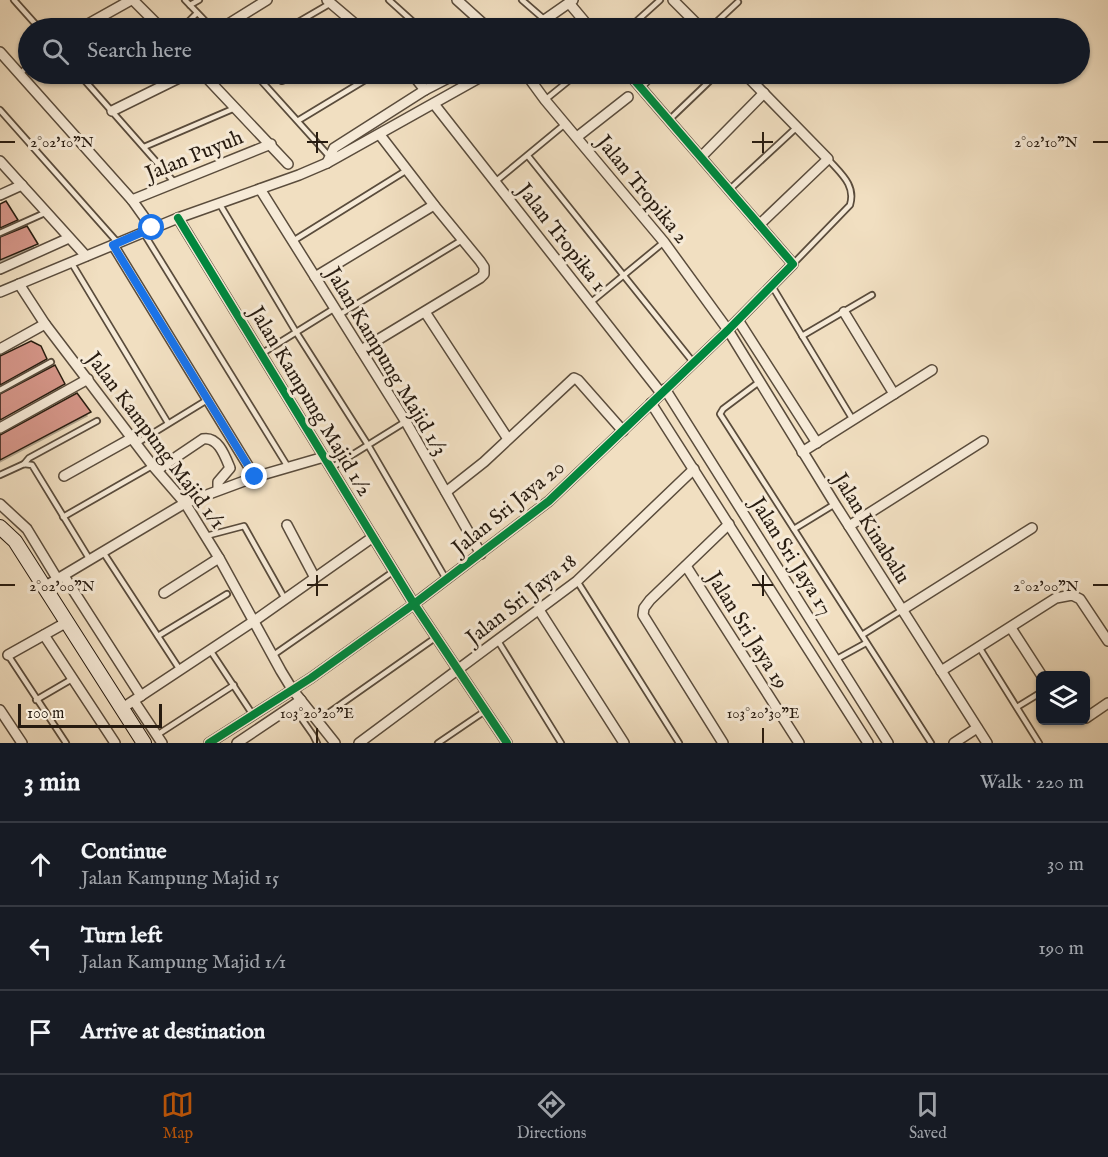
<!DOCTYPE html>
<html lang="en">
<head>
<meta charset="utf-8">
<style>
  :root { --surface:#171b24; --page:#20242c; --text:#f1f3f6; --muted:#9ea1a6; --line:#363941; --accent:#b45309 }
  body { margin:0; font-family:"IM FELL English",serif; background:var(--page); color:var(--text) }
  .controls { position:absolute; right:18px; bottom:18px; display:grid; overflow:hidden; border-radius:9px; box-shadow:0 2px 4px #0004 }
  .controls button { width:54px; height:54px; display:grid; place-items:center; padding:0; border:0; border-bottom:2px solid var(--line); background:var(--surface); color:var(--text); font:30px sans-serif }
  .scale { position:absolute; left:18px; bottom:15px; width:144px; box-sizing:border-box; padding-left:6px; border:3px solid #271b10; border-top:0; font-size:16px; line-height:21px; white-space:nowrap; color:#271b10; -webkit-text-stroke:4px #f6ead7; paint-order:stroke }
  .stop { position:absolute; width:18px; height:18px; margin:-14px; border:4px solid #1a73e8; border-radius:50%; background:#fff }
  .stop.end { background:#1a73e8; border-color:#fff; box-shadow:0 2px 6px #0008 }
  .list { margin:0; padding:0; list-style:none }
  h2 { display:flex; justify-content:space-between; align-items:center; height:78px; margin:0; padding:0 24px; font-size:26px }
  h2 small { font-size:20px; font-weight:400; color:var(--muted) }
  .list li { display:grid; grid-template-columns:39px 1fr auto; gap:18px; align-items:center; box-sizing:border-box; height:84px; padding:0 24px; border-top:2px solid var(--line) }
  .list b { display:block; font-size:22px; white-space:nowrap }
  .list p { margin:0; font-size:20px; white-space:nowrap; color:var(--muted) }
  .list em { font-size:20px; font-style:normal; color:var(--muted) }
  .icon { flex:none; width:33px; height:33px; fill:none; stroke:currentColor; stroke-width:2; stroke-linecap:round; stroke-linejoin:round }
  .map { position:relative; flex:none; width:1108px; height:743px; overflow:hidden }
  .search { position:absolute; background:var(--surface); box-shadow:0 2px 4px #0004; left:18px; right:18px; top:18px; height:66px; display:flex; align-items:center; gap:15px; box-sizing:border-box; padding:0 21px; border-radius:33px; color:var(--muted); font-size:22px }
  .sheet { height:330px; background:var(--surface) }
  nav { display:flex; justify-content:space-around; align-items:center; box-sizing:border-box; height:84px; border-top:2px solid var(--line); background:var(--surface); font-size:16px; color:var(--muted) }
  nav a { display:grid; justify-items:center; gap:3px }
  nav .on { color:var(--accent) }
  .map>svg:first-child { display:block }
  .building { fill:#d69689; stroke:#271b10; stroke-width:1.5; filter:url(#shadow) }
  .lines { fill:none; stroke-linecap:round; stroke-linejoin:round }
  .lane-casing { stroke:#5a4c3c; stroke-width:8 }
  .street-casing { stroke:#5a4c3c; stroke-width:12 }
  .secondary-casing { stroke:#271b10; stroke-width:16 }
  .lane { stroke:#f6ead7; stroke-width:4.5 }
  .street { stroke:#f6ead7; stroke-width:9 }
  .secondary { stroke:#f6ead7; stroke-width:14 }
  .cycleway-casing { stroke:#f6ead7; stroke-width:11 }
  .cycleway { stroke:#00873e; stroke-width:8 }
  .route { stroke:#1a73e8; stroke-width:8 }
  .ticks { fill:none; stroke:#271b10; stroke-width:2 }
  .labels { text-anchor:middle; stroke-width:6; stroke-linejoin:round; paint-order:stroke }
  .street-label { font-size:21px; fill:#271b10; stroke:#f6ead7 }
  .ticks-label { font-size:15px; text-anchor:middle; fill:#271b10; stroke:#f6ead7; stroke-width:6; stroke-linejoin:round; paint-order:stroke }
</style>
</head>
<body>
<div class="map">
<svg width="1108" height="743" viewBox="0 0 1108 743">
  <defs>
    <filter id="shadow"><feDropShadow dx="-4" dy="4" stdDeviation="0" flood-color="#0004"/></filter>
  </defs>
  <rect width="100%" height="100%" fill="#f1dfc1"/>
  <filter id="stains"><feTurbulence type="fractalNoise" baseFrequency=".00333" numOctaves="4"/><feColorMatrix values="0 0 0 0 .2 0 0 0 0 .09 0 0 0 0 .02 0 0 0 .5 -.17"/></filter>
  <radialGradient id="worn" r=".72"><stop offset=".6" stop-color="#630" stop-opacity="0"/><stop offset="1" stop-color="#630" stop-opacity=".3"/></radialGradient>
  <!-- building -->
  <g class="building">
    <polygon points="6,201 18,220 0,228 0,204"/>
    <polygon points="27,226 38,244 0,260 0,237"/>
    <polygon points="31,341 41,346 47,359 0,385 0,356"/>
    <polygon points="55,365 65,384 0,420 0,394"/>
    <polygon points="77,393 91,412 0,460 0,435"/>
  </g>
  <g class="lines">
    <!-- lane casing -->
    <g class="lane-casing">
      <g id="lane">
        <polyline points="14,0 39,28"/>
        <polyline points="185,0 212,28"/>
        <polyline points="389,0 420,28"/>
        <polyline points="522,0 545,20"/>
        <polyline points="190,5 199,0"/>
        <polyline points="182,28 197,13"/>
        <polyline points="288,28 331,3"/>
        <polyline points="629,28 660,0"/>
        <polyline points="710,28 738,2"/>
        <polyline points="20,74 28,66"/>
        <polyline points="79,74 175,183"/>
        <polyline points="255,74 329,156"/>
        <polyline points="545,100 577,74"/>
        <polyline points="0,110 118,243"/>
        <polyline points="299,120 375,74"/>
        <polyline points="669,120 717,74"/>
        <polyline points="144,147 235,108"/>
        <polyline points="528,156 693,362"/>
        <polyline points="495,182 565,124"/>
        <polyline points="729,190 797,127"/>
        <polyline points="219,203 296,332 368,445 446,579"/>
        <polyline points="143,232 288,467"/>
        <polyline points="0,233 47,212"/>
        <polyline points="293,241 407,170"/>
        <polyline points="71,262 168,423"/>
        <path d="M793,264L850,205C856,185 841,174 828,159"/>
        <polyline points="772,286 853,420"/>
        <polyline points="590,303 664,242"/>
        <polyline points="339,315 462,240"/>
        <polyline points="802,336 872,295"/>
        <polyline points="261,354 335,308"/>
        <polyline points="759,382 723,409 720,414 722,417 931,743"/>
        <polyline points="0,390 51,362"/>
        <polyline points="137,443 207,400"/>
        <polyline points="24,464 29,458 97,421"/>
        <polyline points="331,468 405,422"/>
        <polyline points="0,475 24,464 32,465 90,560"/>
        <polyline points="63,517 152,466"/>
        <polyline points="794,529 835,504"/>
        <polyline points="206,536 244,526 285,599"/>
        <polyline points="103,552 180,670"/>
        <polyline points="577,581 679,743"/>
        <polyline points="862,635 902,610"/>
        <polyline points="158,636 227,594"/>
        <polyline points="498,641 561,743"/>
        <polyline points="979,647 1039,743"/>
        <polyline points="210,650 253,715"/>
        <polyline points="8,655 66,743"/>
        <polyline points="272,656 394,571"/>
        <polyline points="835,660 866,643"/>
        <polyline points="36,700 72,679"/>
        <polyline points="292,705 313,735 317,743"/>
        <polyline points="1017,707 1040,693"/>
        <polyline points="317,721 435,638"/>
        <polyline points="157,735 234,685"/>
        <polyline points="438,743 485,711"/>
      </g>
    </g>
    <!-- street casing -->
    <g class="street-casing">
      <g id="street">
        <polyline points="133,0 161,28"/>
        <polyline points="327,0 360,28"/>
        <polyline points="457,0 488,28"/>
        <polyline points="673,0 701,28"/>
        <polyline points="569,3 590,28"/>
        <polyline points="225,26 267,0"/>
        <polyline points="81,28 131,0"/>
        <polyline points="533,28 573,0"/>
        <polyline points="0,52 132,200 152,228"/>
        <polyline points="203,74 288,164"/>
        <polyline points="412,74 425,90"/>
        <polyline points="526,74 545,100 664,242 728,330 835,504 987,743"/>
        <polyline points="745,74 828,159 759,225"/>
        <polyline points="282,79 292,74"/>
        <polyline points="640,86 652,74"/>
        <polyline points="434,104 661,393"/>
        <polyline points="112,111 187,74"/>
        <polyline points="577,137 628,97"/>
        <polyline points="701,157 764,93"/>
        <polyline points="0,161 86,256"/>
        <polyline points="327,163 334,148 425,90 456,74"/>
        <polyline points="260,189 406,422 481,554"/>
        <polyline points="0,195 22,185"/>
        <polyline points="132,200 271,144"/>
        <polyline points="178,218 414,604 507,743"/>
        <polyline points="113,245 255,477"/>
        <polyline points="0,269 69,238"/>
        <polyline points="315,277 434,205"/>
        <polyline points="19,284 45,324 153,466 185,503 219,558 281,671 292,689 335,743"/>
        <polyline points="0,292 178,218 299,175 327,163 486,74"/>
        <polyline points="425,312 508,439"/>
        <polyline points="844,312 894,394"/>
        <polyline points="738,320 817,443"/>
        <polyline points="0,349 45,324"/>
        <polyline points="361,350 480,278 484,274 484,267 480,261 434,205 380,135"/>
        <polyline points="665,389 888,743"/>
        <polyline points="651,403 868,743"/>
        <polyline points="0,428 88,379"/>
        <polyline points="802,452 932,370"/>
        <path d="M157,470L203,439C218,436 225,456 230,468L218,482V490"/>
        <polyline points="64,476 132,438"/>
        <polyline points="446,492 484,462 574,378 578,380 623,431"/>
        <polyline points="0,504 27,529 58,580"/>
        <polyline points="287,525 315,578"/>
        <polyline points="849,526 983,441"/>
        <polyline points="686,566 799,743"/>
        <polyline points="64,576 141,696"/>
        <polyline points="44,587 185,503 255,477 324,457"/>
        <polyline points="164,593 219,558"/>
        <polyline points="539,610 624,743"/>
        <polyline points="902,610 1032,528"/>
        <polyline points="1011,628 1042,676"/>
        <polyline points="44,635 115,743"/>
        <polyline points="8,655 67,622"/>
        <polyline points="941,671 1056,598 1072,595 1080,599 1108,641"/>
        <polyline points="134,701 162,743"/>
        <polyline points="121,709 254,621 373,537"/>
        <polyline points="0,710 22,743"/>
        <polyline points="1086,718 1108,703"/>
        <polyline points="209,743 311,678 414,604 549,501 728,330 793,264 629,74"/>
        <polyline points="237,743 301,700"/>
        <polyline points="359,743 577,581 694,469"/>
        <polyline points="723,743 643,615 644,608 650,600 729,524"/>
        <polyline points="954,743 977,728"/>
      </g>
    </g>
    <!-- secondary casing -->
    <g class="secondary-casing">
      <polyline id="secondary" points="0,527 15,541 144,743"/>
    </g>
    <!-- lane -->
    <use href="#lane" class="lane"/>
    <!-- street -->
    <use href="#street" class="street"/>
    <!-- secondary -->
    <use href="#secondary" class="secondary"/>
    <!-- cycleway casing -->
    <g class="cycleway-casing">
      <g id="cycleway">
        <polyline points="178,218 414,604 507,743"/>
        <polyline points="209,743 311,678 414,604 549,501 728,330 793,264 629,74"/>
      </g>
    </g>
    <!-- cycleway -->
    <use href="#cycleway" class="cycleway"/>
  </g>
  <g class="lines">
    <!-- route -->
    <polyline class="route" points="152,228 113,245 255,477"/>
  </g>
  <!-- ticks -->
  <path class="ticks" d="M317,132V153M763,132V153M0,142H15M307,142H328M752,142H773M1093,142H1108M317,575V596M763,575V596M0,585H15M307,585H328M752,585H773M1093,585H1108M317,728V743M763,728V743"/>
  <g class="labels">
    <!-- street labels -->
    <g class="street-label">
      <text transform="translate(194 155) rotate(-22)" y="7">Jalan Puyuh</text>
      <text transform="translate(643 189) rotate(51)" y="7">Jalan Tropika 2</text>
      <text transform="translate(562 237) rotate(52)" y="7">Jalan Tropika 1</text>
      <text transform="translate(387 361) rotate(59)" y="7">Jalan Kampung Majid 1/3</text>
      <text transform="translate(311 401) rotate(59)" y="7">Jalan Kampung Majid 1/2</text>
      <text transform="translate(156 440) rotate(53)" y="7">Jalan Kampung Majid 1/1</text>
      <text transform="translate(508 507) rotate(-39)" y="7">Jalan Sri Jaya 20</text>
      <text transform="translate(872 528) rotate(58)" y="7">Jalan Kinabalu</text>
      <text transform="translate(792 556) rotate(58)" y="7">Jalan Sri Jaya 17</text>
      <text transform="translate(521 599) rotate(-38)" y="7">Jalan Sri Jaya 18</text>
      <text transform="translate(748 630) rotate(58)" y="7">Jalan Sri Jaya 19</text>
    </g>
  </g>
  <g class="ticks-label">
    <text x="62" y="147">2°02'10"N</text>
    <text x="1046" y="147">2°02'10"N</text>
    <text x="62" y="591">2°02'00"N</text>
    <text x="1046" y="591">2°02'00"N</text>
    <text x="317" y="718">103°20'20"E</text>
    <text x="763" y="718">103°20'30"E</text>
  </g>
  <rect width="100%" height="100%" filter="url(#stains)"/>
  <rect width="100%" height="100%" fill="url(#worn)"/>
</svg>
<div class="controls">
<button><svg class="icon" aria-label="layers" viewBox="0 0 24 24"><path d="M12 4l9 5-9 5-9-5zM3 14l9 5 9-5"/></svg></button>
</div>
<div class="scale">100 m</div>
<div class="stop" style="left:152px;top:228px"></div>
<div class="stop end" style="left:255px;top:477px"></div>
<div class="search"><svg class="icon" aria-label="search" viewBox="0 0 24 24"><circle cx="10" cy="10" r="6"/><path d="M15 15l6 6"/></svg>Search here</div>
</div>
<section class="sheet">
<h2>3 min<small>Walk · 220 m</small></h2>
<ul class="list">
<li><svg class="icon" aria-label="ahead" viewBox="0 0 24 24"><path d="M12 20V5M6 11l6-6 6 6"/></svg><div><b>Continue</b><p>Jalan Kampung Majid 15</p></div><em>30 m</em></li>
<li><svg class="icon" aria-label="left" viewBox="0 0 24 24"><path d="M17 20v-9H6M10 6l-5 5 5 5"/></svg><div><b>Turn left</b><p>Jalan Kampung Majid 1/1</p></div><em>190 m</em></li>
<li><svg class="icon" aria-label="arrive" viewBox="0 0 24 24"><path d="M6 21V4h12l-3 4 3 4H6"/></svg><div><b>Arrive at destination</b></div></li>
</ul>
</section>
<nav>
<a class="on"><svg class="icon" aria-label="map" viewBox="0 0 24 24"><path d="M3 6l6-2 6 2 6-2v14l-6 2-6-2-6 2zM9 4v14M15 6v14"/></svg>Map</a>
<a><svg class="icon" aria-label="directions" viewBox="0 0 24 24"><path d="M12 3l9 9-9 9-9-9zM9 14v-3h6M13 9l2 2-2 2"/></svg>Directions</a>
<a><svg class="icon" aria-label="saved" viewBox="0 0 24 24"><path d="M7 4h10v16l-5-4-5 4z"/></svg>Saved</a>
</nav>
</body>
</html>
